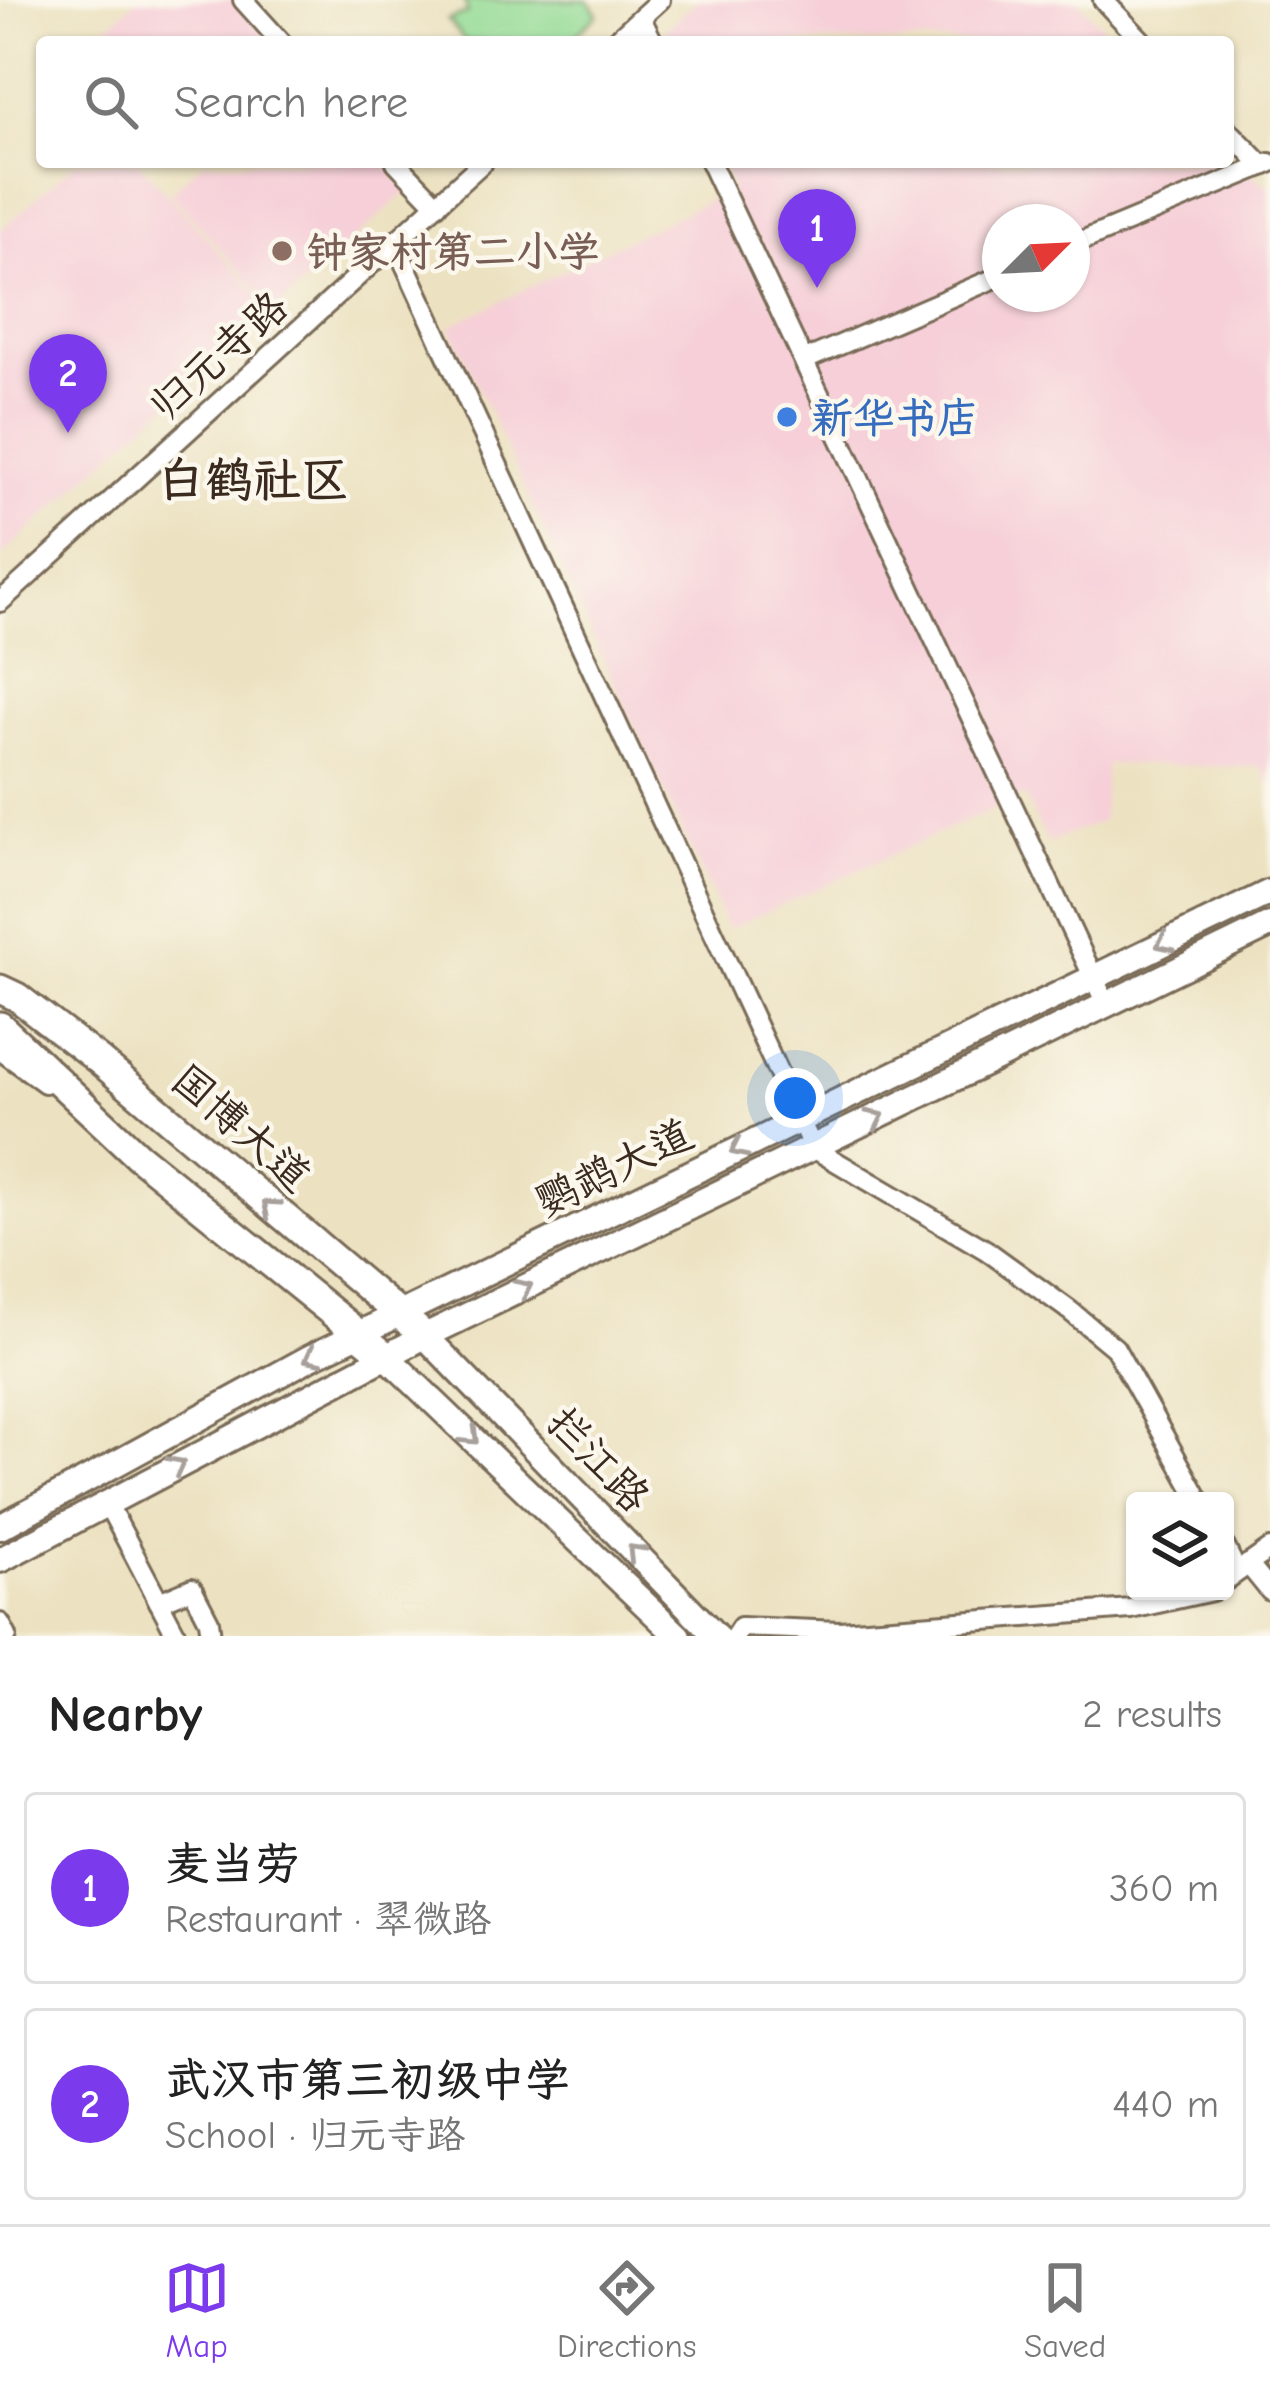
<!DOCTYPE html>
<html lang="en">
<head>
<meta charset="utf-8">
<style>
  :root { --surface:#fff; --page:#f2f2f2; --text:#222; --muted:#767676; --line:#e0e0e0; --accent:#7c3aed }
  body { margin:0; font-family:"Comic Neue","LXGW WenKai TC",sans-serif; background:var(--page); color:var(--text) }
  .controls { position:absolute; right:36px; bottom:36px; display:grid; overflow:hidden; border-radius:12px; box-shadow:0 3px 9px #0004 }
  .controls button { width:108px; height:108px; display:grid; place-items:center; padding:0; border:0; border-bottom:3px solid var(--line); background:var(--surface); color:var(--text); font:60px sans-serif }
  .compass { position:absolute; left:982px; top:204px; width:108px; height:108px; border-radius:50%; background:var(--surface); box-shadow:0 3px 9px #0004; rotate:66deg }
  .you { position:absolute; left:795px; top:1098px; width:42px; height:42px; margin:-30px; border:9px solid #fff; border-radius:50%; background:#1a73e8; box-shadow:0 0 0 18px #1a73e833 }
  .badge { display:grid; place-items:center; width:78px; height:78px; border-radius:50%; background:var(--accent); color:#fff; font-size:39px; font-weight:700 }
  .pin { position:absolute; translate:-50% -99px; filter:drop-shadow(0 3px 6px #0008) }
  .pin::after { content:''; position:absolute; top:63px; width:42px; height:36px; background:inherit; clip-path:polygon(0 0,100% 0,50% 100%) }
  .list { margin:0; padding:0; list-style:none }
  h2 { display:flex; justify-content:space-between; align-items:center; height:156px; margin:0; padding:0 48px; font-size:51px }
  h2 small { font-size:39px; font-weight:400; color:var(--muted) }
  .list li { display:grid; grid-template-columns:78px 1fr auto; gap:36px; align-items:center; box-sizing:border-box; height:192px; margin:0 24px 24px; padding:0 24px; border:3px solid var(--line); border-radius:12px }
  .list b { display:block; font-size:45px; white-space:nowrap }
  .list p { margin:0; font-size:39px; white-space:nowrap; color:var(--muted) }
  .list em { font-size:39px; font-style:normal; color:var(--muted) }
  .icon { flex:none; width:66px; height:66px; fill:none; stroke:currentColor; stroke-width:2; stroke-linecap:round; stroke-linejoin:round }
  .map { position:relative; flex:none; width:1270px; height:1636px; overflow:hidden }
  .search { position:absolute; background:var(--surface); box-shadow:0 3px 9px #0004; left:36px; right:36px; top:36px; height:132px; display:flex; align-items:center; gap:30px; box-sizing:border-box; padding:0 42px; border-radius:12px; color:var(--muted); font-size:45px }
  .sheet { height:588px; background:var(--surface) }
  nav { display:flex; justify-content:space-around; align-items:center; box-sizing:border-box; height:168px; border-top:3px solid var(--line); background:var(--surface); font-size:33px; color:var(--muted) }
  nav a { display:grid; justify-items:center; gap:6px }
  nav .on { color:var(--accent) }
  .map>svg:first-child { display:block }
  .built { fill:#f6cfd8; fill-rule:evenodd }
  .green { fill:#94db95; stroke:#68825a; stroke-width:3 }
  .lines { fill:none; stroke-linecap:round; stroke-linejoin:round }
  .minor-casing { stroke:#796a57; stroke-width:24 }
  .major-casing { stroke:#796a57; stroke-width:30 }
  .highway-casing { stroke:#796a57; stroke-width:33 }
  .minor { stroke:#fff; stroke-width:18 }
  .major { stroke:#fff; stroke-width:24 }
  .highway { stroke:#fff; stroke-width:27 }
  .oneway { stroke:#a79f9a }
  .education-dot { fill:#8d6e63; stroke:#fbf7ec; stroke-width:4.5 }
  .shop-dot { fill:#3f7fe0; stroke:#fbf7ec; stroke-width:4.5 }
  .labels { text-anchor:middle; stroke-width:9; stroke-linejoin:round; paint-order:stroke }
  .education-label { font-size:42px; font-weight:bold; fill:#785e54; stroke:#fbf7ec; text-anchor:start }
  .street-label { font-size:42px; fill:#3b2a1e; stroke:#fbf7ec }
  .shop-label { font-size:42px; font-weight:bold; fill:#366cbe; stroke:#fbf7ec; text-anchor:start }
  .quarter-label { font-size:48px; font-weight:bold; fill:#3b2a1e; stroke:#fbf7ec }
</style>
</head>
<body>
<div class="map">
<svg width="1270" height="1636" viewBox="0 0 1270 1636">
  <rect width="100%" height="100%" fill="#fbf7ec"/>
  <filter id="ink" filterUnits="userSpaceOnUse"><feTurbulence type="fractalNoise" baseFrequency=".00833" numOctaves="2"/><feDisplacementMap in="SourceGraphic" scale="24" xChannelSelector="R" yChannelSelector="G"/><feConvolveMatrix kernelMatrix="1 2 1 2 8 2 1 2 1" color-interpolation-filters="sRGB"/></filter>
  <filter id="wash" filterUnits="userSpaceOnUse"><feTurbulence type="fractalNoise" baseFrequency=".004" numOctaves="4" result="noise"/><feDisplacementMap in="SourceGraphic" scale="48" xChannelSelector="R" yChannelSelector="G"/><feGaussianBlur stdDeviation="2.7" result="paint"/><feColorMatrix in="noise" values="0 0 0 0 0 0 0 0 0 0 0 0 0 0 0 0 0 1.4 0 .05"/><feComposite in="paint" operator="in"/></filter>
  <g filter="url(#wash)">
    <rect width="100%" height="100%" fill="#ece2c1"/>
    <!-- built -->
    <g class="built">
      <polygon points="136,0 232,0 271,42 90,42"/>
      <polygon points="697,0 1077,0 1117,42 665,42 661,35"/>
      <path d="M1228,157L1270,188V785L1261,767L1106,764L1102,821L1048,843L1024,795L728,929L450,326L732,189L721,162H1228ZM1000,222H1072V294H1000Z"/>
      <polygon points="76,162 138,162 271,309 0,557 0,231"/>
      <polygon points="204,162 384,162 409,190 275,310 170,192"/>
    </g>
    <!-- green -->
    <polygon class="green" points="464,0 588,0 598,14 568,42 466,42 448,20 468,13"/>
  </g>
  <g filter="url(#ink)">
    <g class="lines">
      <!-- minor casing -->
      <g class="minor-casing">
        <g id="minor">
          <polyline points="243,0 281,42"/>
          <polyline points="1103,0 1143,42"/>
          <polyline points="641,18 653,42"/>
          <polyline points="614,42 660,0"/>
          <polyline points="1228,130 1263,166"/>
          <polyline points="396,162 437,205"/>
          <polyline points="710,162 1107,1006"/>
          <polyline points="395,243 813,1148 986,1250 1069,1310 1115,1348 1200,1501"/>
          <polyline points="1072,245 1270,163"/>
          <polyline points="805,360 1000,276"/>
          <polyline points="0,602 483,162"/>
          <polyline points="0,1050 45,1083"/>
          <polyline points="107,1503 177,1636"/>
          <polyline points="1225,1547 1237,1572"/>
          <polyline points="1248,1564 1270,1591"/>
          <polyline points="1225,1581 1270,1549"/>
          <polyline points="159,1602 192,1588 209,1621 211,1636"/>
          <polyline points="0,1623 7,1636"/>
          <polyline points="735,1636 741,1627 840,1631 1131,1609 1212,1591"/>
        </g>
      </g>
      <!-- major casing -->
      <g class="major-casing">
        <g id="major">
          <polyline points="425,1336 716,1636"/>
          <polyline points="386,1356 678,1636"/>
          <polyline points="0,1527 311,1357 1270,892"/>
          <polyline points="0,1560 425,1336 1270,925"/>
        </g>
      </g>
      <!-- highway casing -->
      <g class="highway-casing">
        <g id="highway">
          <polyline points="0,989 17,997 100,1061 425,1336"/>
          <polyline points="0,1026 138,1156 386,1356"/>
        </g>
      </g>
      <!-- minor -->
      <use href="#minor" class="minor"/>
      <!-- major -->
      <use href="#major" class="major"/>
      <!-- highway -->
      <use href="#highway" class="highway"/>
    </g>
    <!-- one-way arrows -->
    <defs><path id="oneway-chevron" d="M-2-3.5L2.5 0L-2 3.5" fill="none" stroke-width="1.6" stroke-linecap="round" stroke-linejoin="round" transform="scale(3)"/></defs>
    <g class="oneway">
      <use href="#oneway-chevron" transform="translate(1164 943) rotate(154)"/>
      <use href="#oneway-chevron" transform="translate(876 1118) rotate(-26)"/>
      <use href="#oneway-chevron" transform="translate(738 1149) rotate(154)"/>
      <use href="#oneway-chevron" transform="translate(270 1207) rotate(-139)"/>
      <use href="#oneway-chevron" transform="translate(524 1288) rotate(-26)"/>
      <use href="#oneway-chevron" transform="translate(312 1357) rotate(153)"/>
      <use href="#oneway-chevron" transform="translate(471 1437) rotate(44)"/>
      <use href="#oneway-chevron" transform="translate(177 1465) rotate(-28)"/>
      <use href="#oneway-chevron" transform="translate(635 1552) rotate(-134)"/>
    </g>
  </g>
  <!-- markers -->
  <circle class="education-dot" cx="282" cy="251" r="12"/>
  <circle class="shop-dot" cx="787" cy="417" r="12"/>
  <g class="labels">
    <!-- education labels -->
    <g class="education-label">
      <text x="306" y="266">钟家村第二小学</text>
    </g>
    <!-- street labels -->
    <g class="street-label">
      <text transform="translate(218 355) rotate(-42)" y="15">归元寺路</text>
      <text transform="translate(242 1127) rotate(41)" y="15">国博大道</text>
      <text transform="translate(614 1167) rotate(-26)" y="15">鹦鹉大道</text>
      <text transform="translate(599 1459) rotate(46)" y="15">拦江路</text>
    </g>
    <!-- shop labels -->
    <g class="shop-label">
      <text x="811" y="432">新华书店</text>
    </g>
    <!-- quarter labels -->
    <g class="quarter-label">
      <text x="253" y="496">白鹤社区</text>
    </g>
  </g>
</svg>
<div class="controls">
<button><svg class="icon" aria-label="layers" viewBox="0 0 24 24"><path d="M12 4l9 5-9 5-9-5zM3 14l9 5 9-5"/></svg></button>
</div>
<svg class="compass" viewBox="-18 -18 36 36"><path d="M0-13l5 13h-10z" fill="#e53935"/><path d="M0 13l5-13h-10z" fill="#767676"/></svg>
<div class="you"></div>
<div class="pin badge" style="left:817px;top:288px">1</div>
<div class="pin badge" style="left:68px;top:433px">2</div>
<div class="search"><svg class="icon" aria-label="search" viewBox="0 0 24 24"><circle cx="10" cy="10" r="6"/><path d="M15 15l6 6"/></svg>Search here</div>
</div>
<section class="sheet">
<h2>Nearby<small>2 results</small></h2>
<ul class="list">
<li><span class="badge">1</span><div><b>麦当劳</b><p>Restaurant · 翠微路</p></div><em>360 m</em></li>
<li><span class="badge">2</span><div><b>武汉市第三初级中学</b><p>School · 归元寺路</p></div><em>440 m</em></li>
</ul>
</section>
<nav>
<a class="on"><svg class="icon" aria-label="map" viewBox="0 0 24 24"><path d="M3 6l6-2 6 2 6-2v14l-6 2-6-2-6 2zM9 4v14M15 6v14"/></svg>Map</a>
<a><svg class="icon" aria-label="directions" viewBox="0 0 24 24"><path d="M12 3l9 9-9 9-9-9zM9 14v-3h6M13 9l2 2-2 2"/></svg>Directions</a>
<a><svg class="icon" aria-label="saved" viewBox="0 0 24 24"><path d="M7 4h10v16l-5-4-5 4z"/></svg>Saved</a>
</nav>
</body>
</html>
